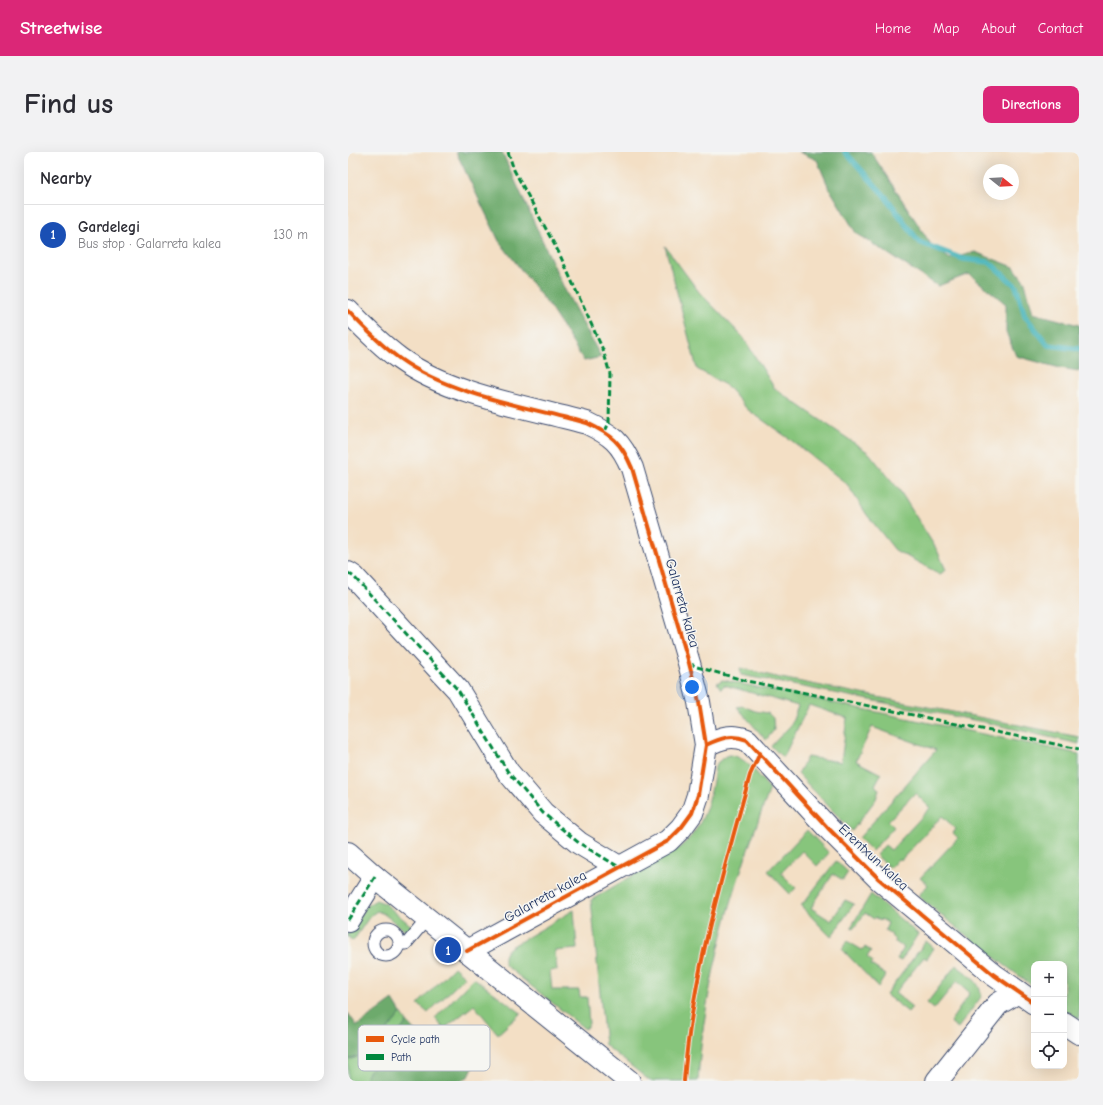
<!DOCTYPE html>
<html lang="en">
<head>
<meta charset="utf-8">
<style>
  :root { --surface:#fff; --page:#f2f2f3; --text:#2b2b33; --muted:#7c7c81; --line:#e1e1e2; --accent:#db2777 }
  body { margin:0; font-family:"Comic Neue",sans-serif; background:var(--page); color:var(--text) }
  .controls { position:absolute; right:12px; bottom:12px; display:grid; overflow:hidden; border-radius:8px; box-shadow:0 4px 16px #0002 }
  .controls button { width:36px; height:36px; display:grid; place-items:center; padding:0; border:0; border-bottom:1px solid var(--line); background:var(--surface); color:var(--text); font:20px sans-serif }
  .compass { position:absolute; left:635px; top:12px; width:36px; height:36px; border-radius:50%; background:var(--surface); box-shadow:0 4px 16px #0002; rotate:108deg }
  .you { position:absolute; left:344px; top:535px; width:14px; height:14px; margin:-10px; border:3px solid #fff; border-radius:50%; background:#1a73e8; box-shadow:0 0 0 6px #1a73e833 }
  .badge { display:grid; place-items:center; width:26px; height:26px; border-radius:50%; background:var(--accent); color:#fff; font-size:13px; font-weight:700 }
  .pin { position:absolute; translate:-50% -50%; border:2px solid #fff; box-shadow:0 1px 4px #0006 }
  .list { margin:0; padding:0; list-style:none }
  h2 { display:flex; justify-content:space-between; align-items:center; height:52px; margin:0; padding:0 16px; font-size:17px }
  h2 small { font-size:13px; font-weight:400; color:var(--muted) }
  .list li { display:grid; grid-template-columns:26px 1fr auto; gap:12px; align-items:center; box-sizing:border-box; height:60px; padding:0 16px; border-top:1px solid var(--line) }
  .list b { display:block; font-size:15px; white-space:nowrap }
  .list p { margin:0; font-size:13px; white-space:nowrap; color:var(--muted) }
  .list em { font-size:13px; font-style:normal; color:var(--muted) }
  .icon { flex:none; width:22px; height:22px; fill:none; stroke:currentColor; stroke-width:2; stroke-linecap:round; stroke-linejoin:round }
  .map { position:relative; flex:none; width:731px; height:929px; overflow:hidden; border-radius:8px }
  header { display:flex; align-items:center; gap:24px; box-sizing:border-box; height:56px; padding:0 20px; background:var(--accent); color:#fff }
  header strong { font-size:19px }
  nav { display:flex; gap:22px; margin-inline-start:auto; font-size:14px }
  .intro { display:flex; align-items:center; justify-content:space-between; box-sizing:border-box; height:96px; padding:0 24px }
  h1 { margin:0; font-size:28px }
  .button { padding:10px 18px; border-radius:8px; background:var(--accent); color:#fff; font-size:14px; font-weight:700 }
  main { display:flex; gap:24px; padding:0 24px }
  aside { flex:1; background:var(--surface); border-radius:8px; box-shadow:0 4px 16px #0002 }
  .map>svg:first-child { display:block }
  .green { fill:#87c57c; stroke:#517a6d }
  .forest { fill:#6daa6c; stroke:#446c65 }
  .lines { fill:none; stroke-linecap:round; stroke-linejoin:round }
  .stream { stroke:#42b2b8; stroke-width:5.5 }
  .lane-casing { stroke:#3b496d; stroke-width:13 }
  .street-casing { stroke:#3b496d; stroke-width:24 }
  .lane { stroke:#fff; stroke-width:11 }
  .street { stroke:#fff; stroke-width:22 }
  .quiet { stroke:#00873e; stroke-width:3; stroke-dasharray:6 3; stroke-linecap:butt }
  .cycleway-casing { stroke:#f6f6f2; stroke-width:6 }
  .cycleway { stroke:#e8590c; stroke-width:4 }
  .labels { text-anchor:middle; stroke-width:3; stroke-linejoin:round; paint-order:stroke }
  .street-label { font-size:14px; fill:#1b2f5e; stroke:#f6f6f2 }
  .key { fill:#f6f6f2; stroke:#b4bac6; stroke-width:1 }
  .key-label { font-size:11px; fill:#1b2f5e }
</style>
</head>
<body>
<header>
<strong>Streetwise</strong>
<nav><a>Home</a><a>Map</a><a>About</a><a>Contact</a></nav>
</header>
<div class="intro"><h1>Find us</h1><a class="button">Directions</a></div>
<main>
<aside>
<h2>Nearby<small></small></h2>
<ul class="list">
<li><span class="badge" style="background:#1a4fb4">1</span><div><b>Gardelegi</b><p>Bus stop · Galarreta kalea</p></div><em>130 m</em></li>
</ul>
</aside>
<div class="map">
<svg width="731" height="929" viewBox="0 0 731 929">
  <rect width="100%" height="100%" fill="#f6f6f2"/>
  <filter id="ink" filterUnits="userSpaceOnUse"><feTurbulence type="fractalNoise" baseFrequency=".025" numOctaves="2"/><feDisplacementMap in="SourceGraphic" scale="8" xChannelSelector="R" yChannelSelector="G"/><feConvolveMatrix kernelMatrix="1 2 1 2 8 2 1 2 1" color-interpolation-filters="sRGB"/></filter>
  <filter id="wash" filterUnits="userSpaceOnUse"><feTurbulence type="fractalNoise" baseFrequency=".012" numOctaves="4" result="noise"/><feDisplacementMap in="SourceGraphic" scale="16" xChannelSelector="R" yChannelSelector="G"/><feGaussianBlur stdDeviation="0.9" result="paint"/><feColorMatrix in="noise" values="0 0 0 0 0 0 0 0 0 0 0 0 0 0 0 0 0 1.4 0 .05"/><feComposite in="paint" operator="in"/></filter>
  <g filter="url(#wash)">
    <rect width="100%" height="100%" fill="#f3dfc5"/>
    <!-- green -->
    <g class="green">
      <polygon points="317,94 351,140 395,185 427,237 521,301 552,339 589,398 598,418 592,422 547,398 519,363 499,332 443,288 399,257 379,234 349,217"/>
      <polygon points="392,516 428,525 731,585 731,592 636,570 393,523"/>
      <polygon points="375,528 731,602 731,867 716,857 716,812 686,812 686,835 639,800 570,744 580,733 572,726 610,686 605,681 608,677 594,664 553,708 550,707 542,716 528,703 537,693 543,698 582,656 567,641 540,669 546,675 524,699 511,686 588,598 524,575 508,609 533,622 527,633 531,638 528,647 504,679 450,622 459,605 493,610 499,566 461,553 435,606 423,594 443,573 450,554 376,533 373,537 369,531"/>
      <polygon points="395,554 407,559 420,561 425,566 426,578 418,588 389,555"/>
      <path d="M380,603C398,603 411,625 422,637C386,731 356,828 350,929H302L257,893L243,748L331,696C357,675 363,646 367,615L370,610Z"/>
      <polygon points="459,678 481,701 469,714 454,699 433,721 448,736 442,742 420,719"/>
      <polygon points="488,709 500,720 495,728 485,722 463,756 483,769 497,748 506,752 483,785 453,754"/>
      <polygon points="523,742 570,782 553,809 549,807 556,796 546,789 547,788 543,784 544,783 537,778 540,771 533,767 532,769 527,765 526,767 517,761 506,776 503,775"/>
      <polygon points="28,748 36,751 66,776 61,782 36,762 29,759 22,764 5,789 0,785 0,782 18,754"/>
      <path d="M226,758L229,797L207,799L209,818L202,819L204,838H231L232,845H239L241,872L237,877L157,813C154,805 157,799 163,795Z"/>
      <polygon points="499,789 514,798 517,795 523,799 519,805 525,810 523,813 538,823 530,835 494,797"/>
      <polygon points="578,789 586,796 579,807 576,805 547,841 564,855 560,860 538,843"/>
      <path d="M608,813C620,823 633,829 633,845L610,876L602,870L622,841L609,829L586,857L579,851Z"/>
      <polygon points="106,815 117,825 80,861 70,852"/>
      <polygon points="126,826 173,861 150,882 126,853 96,877 87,866"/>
      <polygon points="53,861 59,870 25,913 16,929 0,929 0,908 21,901"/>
    </g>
    <!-- forest -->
    <g class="forest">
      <polygon points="108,0 154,0 217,138 253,205 236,209 201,154 151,89"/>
      <polygon points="451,0 523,0 584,94 602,107 627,100 666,115 677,130 685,161 731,173 731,219 712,216 668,204 658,180 658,152 621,122 590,134 508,81 481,36 469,8"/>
      <polygon points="45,848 53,861 21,901 0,908 0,861 9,874"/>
      <polygon points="59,870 83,896 105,882 129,906 121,924 113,929 16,929 25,913"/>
    </g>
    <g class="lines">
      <!-- stream -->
      <polyline class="stream" points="497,0 537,44 571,90 615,107 641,110 668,134 677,164 700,193 731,197"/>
    </g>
  </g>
  <g filter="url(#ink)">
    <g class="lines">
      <!-- lane casing -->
      <g class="lane-casing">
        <g id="lane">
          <circle cx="38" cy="791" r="13"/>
          <polyline points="52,792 58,792 79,767"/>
        </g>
      </g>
      <!-- street casing -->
      <g class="street-casing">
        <g id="street">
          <path d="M0,159C16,176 33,193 52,207C102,243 180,255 239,271C264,283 273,290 284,316L341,511L351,550L358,593L350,643L344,661L333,676L320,689L119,799"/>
          <polyline points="0,421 6,425 110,538 160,620 195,661 231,691 271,715"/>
          <path d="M358,593C373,586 383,582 399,588L480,676L531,727L646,823L686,851"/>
          <polyline points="0,701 27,725 281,929"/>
          <polyline points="0,768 27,725"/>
          <polyline points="716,871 731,881"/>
          <polyline points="589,929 650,852 670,840"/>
        </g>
      </g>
      <!-- lane -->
      <use href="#lane" class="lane"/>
      <!-- street -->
      <use href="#street" class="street"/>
      <!-- quiet -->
      <g class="quiet">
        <polyline points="160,0 166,18 211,101 255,198 262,222 261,271 257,279"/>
        <polyline points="0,421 6,425 110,538 160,620 195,661 231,691 271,715"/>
        <polyline points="341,511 349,515 399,529 731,597"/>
        <polyline points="0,768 27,725"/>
      </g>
      <!-- cycleway casing -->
      <g class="cycleway-casing">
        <g id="cycleway">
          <path d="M0,159C16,176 33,193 52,207C102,243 180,255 239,271C264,283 273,290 284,316L341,511L351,550L358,593L350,643L344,661L333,676L320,689L119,799"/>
          <path d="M358,593C373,586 383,582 399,588L480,676L531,727L646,823L686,851"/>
          <path d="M336,929C344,823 374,725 402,623L412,601"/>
        </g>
      </g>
      <!-- cycleway -->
      <use href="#cycleway" class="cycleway"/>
    </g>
  </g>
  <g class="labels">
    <!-- street labels -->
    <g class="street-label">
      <text transform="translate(335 451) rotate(74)" y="5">Galarreta kalea</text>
      <text transform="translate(526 705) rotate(43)" y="5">Erentxun kalea</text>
      <text transform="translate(197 744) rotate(-29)" y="5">Galarreta kalea</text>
    </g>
  </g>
  <!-- legend -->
  <rect x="10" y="873" width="132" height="46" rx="6" class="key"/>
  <rect x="18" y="884" width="18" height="6" fill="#e8590c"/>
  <rect x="18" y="902" width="18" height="6" fill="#00873e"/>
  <g class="key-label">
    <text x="43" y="891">Cycle path</text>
    <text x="43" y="909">Path</text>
  </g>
</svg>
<div class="controls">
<button>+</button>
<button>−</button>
<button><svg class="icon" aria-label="locate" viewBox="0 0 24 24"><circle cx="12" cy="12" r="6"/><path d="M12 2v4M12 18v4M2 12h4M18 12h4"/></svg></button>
</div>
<svg class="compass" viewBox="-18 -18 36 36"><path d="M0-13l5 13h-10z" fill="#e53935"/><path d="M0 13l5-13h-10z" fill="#7c7c81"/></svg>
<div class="you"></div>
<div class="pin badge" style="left:100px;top:798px;background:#1a4fb4">1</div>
</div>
</main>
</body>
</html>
